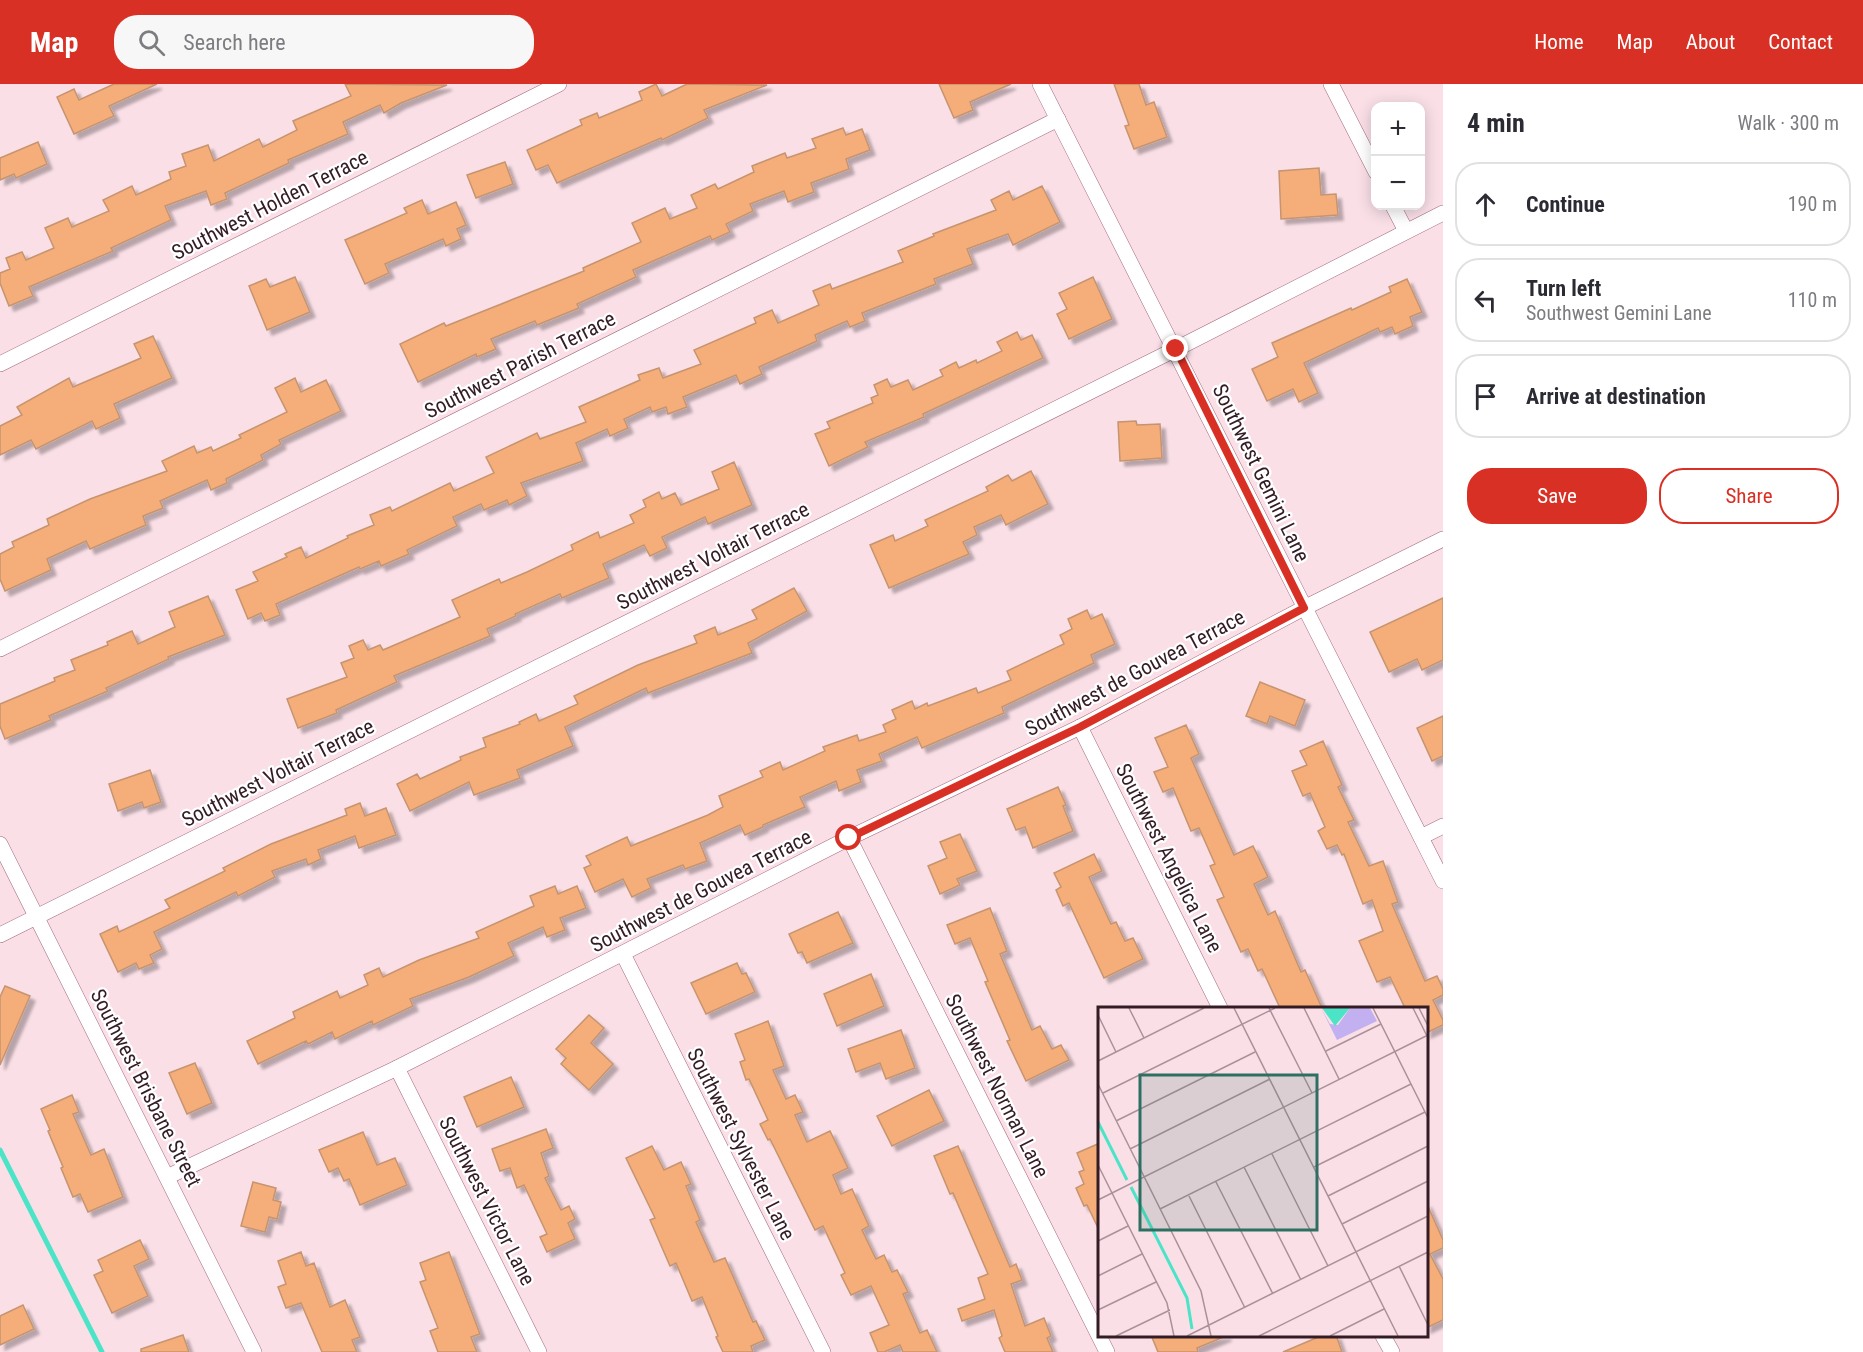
<!DOCTYPE html>
<html lang="en">
<head>
<meta charset="utf-8">
<style>
  :root { --surface:#fff; --page:#f7f7f7; --text:#2b2b33; --muted:#7c7c81; --line:#e1e1e2; --accent:#d93025 }
  body { margin:0; font-family:"Roboto Condensed",sans-serif; background:var(--page); color:var(--text) }
  .controls { position:absolute; right:18px; top:18px; display:grid; overflow:hidden; border-radius:12px; box-shadow:0 3px 15px #0003 }
  .controls button { width:54px; height:54px; display:grid; place-items:center; padding:0; border:0; border-bottom:2px solid var(--line); background:var(--surface); color:var(--text); font:30px sans-serif }
  .stop { position:absolute; width:18px; height:18px; margin:-14px; border:4px solid #d93025; border-radius:50%; background:#fff }
  .stop.end { background:#d93025; border-color:#fff; box-shadow:0 2px 6px #0008 }
  .list { margin:0; padding:0; list-style:none }
  h2 { display:flex; justify-content:space-between; align-items:center; height:78px; margin:0; padding:0 24px; font-size:26px }
  h2 small { font-size:20px; font-weight:400; color:var(--muted) }
  .list li { display:grid; grid-template-columns:39px 1fr auto; gap:18px; align-items:center; box-sizing:border-box; height:84px; margin:0 12px 12px; padding:0 12px; border:2px solid var(--line); border-radius:24px }
  .list b { display:block; font-size:22px; white-space:nowrap }
  .list p { margin:0; font-size:20px; white-space:nowrap; color:var(--muted) }
  .list em { font-size:20px; font-style:normal; color:var(--muted) }
  .actions { display:flex; gap:12px; padding:18px 24px }
  .actions a { flex:1; padding:14px 0; border:2px solid var(--accent); border-radius:24px; text-align:center; font-size:21px; color:var(--accent) }
  .actions .main { background:var(--accent); color:#fff }
  .icon { flex:none; width:33px; height:33px; fill:none; stroke:currentColor; stroke-width:2; stroke-linecap:round; stroke-linejoin:round }
  .map { position:relative; flex:none; width:1443px; height:1268px; overflow:hidden }
  header { display:flex; align-items:center; gap:36px; box-sizing:border-box; height:84px; padding:0 30px; background:var(--accent); color:#fff }
  header strong { font-size:28px }
  nav { display:flex; gap:33px; margin-inline-start:auto; font-size:21px }
  .search { width:420px; height:54px; background:var(--page); display:flex; align-items:center; gap:15px; box-sizing:border-box; padding:0 21px; border-radius:24px; color:var(--muted); font-size:22px }
  main { display:flex }
  aside { flex:1; background:var(--surface) }
  .map>svg:first-child { display:block }
  .lines { fill:none; stroke-linecap:round; stroke-linejoin:round }
  .stream { stroke:#4ce4c6; stroke-width:5 }
  .building { fill:#f5ae7a; stroke:#c6946f; stroke-width:1.5; filter:url(#shadow) }
  .street-casing { stroke:#a56b7f; stroke-width:16 }
  .street { stroke:#fff; stroke-width:15 }
  .route { stroke:#d93025; stroke-width:8 }
  .labels { text-anchor:middle; stroke-width:4.5; stroke-linejoin:round; paint-order:stroke }
  .street-label { font-size:21px; fill:#341c25; stroke:#fff }
  .inset-river { fill:none; stroke:#4ce4c6; stroke-width:3 }
  .inset-road { fill:none; stroke:#ab9199; stroke-width:1.5 }
  .view { fill:#2d7062; fill-opacity:0.15; stroke:#2d7062; stroke-width:3 }
  .inset-edge { fill:none; stroke:#341c25; stroke-width:3 }
</style>
</head>
<body>
<header>
<strong>Map</strong>
<div class="search"><svg class="icon" aria-label="search" viewBox="0 0 24 24"><circle cx="10" cy="10" r="6"/><path d="M15 15l6 6"/></svg>Search here</div>
<nav><a>Home</a><a>Map</a><a>About</a><a>Contact</a></nav>
</header>
<main>
<div class="map">
<svg width="1443" height="1268" viewBox="0 0 1443 1268">
  <defs>
    <filter id="shadow"><feDropShadow dx="5" dy="5" stdDeviation="1.5" flood-color="#0004"/></filter>
  </defs>
  <rect width="100%" height="100%" fill="#fadfe7"/>
  <g class="lines">
    <!-- stream -->
    <polyline class="stream" points="0,1066 102,1268"/>
  </g>
  <!-- building -->
  <g class="building">
    <polygon points="114,0 157,0 109,22 114,32 74,50 57,13 74,5 79,16"/>
    <polygon points="345,0 447,1 401,19 384,29 380,21 343,38 348,50 288,76 289,79 225,109 227,115 211,121 206,107 165,122 171,136 111,164 113,167 29,203 33,212 9,222 0,199 0,189 10,185 6,174 22,168 26,176 54,164 45,144 68,134 72,143 109,127 103,116 132,102 136,111 171,95 169,88 186,82 182,70 208,61 214,77 259,55 263,63 297,46 293,37 351,12"/>
    <polygon points="656,0 662,12 687,0 767,1 704,26 708,34 662,56 661,54 557,99 548,81 536,86 527,66 582,41 580,36 597,29 599,34 642,16 639,8"/>
    <polygon points="939,0 1011,0 970,18 973,26 954,34"/>
    <polygon points="1114,0 1139,0 1146,21 1154,18 1167,53 1134,65 1125,42 1129,41"/>
    <polygon points="843,44 846,51 862,45 870,66 846,75 849,85 811,99 814,108 788,118 784,107 750,120 753,127 726,140 730,148 712,156 710,152 633,186 636,193 577,220 579,224 537,241 535,237 491,255 496,265 477,273 476,270 418,298 400,260 444,239 446,242 584,187 583,184 641,158 632,139 665,124 670,135 697,124 691,111 715,100 718,105 754,88 752,82 785,69 787,74 816,64 812,55"/>
    <polygon points="38,58 47,80 16,94 14,90 0,96 0,74"/>
    <polygon points="505,78 513,100 476,114 467,91"/>
    <polygon points="1319,84 1321,111 1336,110 1338,131 1281,135 1279,87"/>
    <polygon points="1042,102 1060,138 1013,161 1008,150 967,165 973,180 934,195 936,200 862,229 865,237 850,243 847,237 815,251 817,257 759,283 762,290 740,300 736,291 683,313 687,323 668,330 666,323 652,328 650,323 624,335 628,344 610,352 607,345 576,359 583,377 521,399 527,412 509,421 507,416 484,426 481,420 453,433 457,442 407,466 409,470 381,482 379,477 360,485 359,483 276,520 280,531 265,537 261,529 248,535 236,506 258,497 253,488 287,473 285,470 301,463 306,474 348,454 347,452 374,441 370,431 390,423 392,427 450,399 454,407 494,389 486,373 537,349 540,355 586,338 579,323 640,296 638,291 659,284 663,294 701,280 694,266 756,239 754,234 772,226 778,239 819,221 813,207 830,200 832,205 903,178 898,167 934,152 933,150 996,126 991,116 1009,107 1013,116"/>
    <polygon points="422,116 428,130 456,118 466,141 457,145 461,155 446,162 443,155 385,180 389,189 365,200 345,156 407,129 404,124"/>
    <polygon points="295,193 310,228 267,246 249,202 266,195 270,203"/>
    <polygon points="1093,193 1112,235 1069,255 1057,230 1067,225 1059,209"/>
    <polygon points="1407,195 1422,228 1410,233 1413,242 1395,250 1392,243 1380,248 1378,244 1304,279 1318,309 1299,318 1293,305 1267,317 1252,285 1278,273 1272,259 1351,224 1352,226 1391,208 1389,203"/>
    <polygon points="1017,248 1021,256 1032,251 1043,274 923,330 924,333 865,358 868,363 829,382 815,350 830,344 827,338 873,319 871,314 878,311 874,301 887,295 891,303 908,296 913,306 943,292 940,286 956,278 959,284 976,276 977,279 1002,267 997,258"/>
    <polygon points="153,252 172,294 114,320 120,334 96,345 92,337 36,365 31,356 0,371 0,342 22,331 17,323 69,294 73,303 141,274 134,260"/>
    <polygon points="295,294 301,308 326,296 341,327 279,356 281,360 261,371 263,376 226,395 227,399 211,406 207,396 160,417 163,424 143,432 146,441 90,465 86,457 47,475 51,486 5,507 0,495 0,470 14,463 12,458 49,441 47,435 90,415 167,387 162,377 194,362 197,369 211,363 213,367 241,354 239,351 287,328 275,304"/>
    <polygon points="1136,337 1137,341 1160,340 1162,374 1120,377 1118,338"/>
    <polygon points="734,378 752,421 708,440 705,433 662,453 667,464 650,472 644,461 603,480 609,494 562,514 560,510 515,530 516,532 487,545 490,552 394,592 397,598 336,626 337,629 298,644 287,615 347,593 341,579 354,574 349,562 363,556 368,566 380,561 383,566 460,533 452,516 499,495 501,499 527,488 573,466 571,461 598,448 600,454 634,439 630,431 646,423 643,416 659,408 662,415 675,409 681,421 719,405 712,388"/>
    <polygon points="1031,387 1048,420 1006,441 1001,431 974,443 977,451 963,458 969,470 889,504 870,461 893,451 895,457 928,442 925,436 988,407 986,403 1008,391 1012,397"/>
    <polygon points="794,504 807,527 748,559 752,569 648,609 646,604 565,643 573,662 517,686 520,694 474,711 469,698 410,727 397,700 417,690 420,695 461,676 460,673 486,663 483,654 520,640 519,638 536,630 539,637 578,620 574,612 638,581 697,559 694,552 715,543 718,551 757,535 752,526"/>
    <polygon points="208,512 225,551 168,573 169,575 106,604 108,607 49,632 51,636 5,655 0,642 0,620 55,597 54,594 75,586 71,576 108,561 107,558 132,547 138,560 175,543 169,528"/>
    <polygon points="1443,514 1443,576 1422,586 1417,575 1389,588 1370,548"/>
    <polygon points="1087,526 1091,535 1102,530 1115,560 1091,571 1094,579 1002,623 1004,629 922,664 917,653 879,670 882,677 857,686 861,698 839,707 836,697 800,713 805,723 763,741 763,743 745,751 740,741 700,759 707,777 685,785 683,781 647,795 651,804 632,813 623,795 595,808 584,784 591,781 586,772 627,753 631,762 708,731 723,723 719,712 763,693 760,687 780,678 783,686 825,667 823,663 857,651 859,657 886,648 883,641 896,635 892,626 912,617 915,625 927,619 928,622 976,604 978,609 1011,596 1007,587 1064,560 1060,551 1072,545 1068,535"/>
    <polygon points="1260,598 1305,616 1295,642 1270,632 1267,640 1246,632"/>
    <polygon points="1443,632 1443,672 1432,677 1417,644"/>
    <polygon points="1186,641 1199,670 1191,674 1234,771 1253,762 1268,793 1254,800 1268,831 1275,827 1301,888 1305,886 1322,924 1280,924 1262,885 1258,887 1248,865 1241,868 1217,816 1224,813 1210,782 1215,780 1199,744 1191,747 1173,704 1163,708 1154,688 1168,683 1155,654"/>
    <polygon points="1323,657 1342,701 1338,703 1354,736 1348,738 1369,782 1383,777 1398,818 1392,820 1425,897 1437,892 1443,905 1443,911 1433,916 1443,936 1443,941 1426,949 1426,924 1405,924 1390,893 1377,898 1359,857 1383,847 1372,816 1363,820 1344,770 1342,771 1337,761 1327,765 1318,747 1325,743 1310,709 1303,712 1292,687 1307,681 1300,667"/>
    <polygon points="150,686 161,718 144,724 142,718 118,727 109,700"/>
    <polygon points="1058,703 1066,721 1063,722 1073,747 1033,764 1025,743 1016,746 1007,725"/>
    <polygon points="360,719 365,732 386,724 396,751 359,764 355,752 318,766 321,775 308,781 306,775 272,787 275,793 238,812 236,808 154,848 162,865 150,871 154,879 139,885 136,879 118,888 100,850 117,842 119,848 170,824 165,816 225,787 223,784 271,760 347,731 345,725"/>
    <polygon points="960,750 977,787 957,795 960,801 940,810 928,782 947,774 940,758"/>
    <polygon points="1094,770 1102,787 1089,793 1111,840 1116,838 1125,857 1133,854 1143,875 1104,894 1069,819 1063,822 1056,806 1061,803 1054,789"/>
    <polygon points="555,802 558,810 577,802 586,824 560,834 565,846 547,853 543,843 508,859 514,872 469,893 410,915 413,922 373,941 372,937 335,955 332,948 308,960 306,957 258,980 247,957 295,934 293,928 337,907 340,914 368,901 364,891 379,884 383,893 419,876 479,854 476,848 534,822 530,812"/>
    <polygon points="990,824 1007,867 1000,870 1032,946 1040,942 1052,965 1061,961 1069,976 1026,997 1007,957 1010,956 985,898 988,897 970,854 955,860 947,841"/>
    <polygon points="838,828 853,859 807,879 802,868 798,869 789,850"/>
    <polygon points="737,879 742,890 746,889 755,908 706,930 691,899"/>
    <polygon points="871,890 884,922 837,942 824,910"/>
    <polygon points="5,902 30,912 0,981 0,913"/>
    <polygon points="589,931 604,944 591,959 613,980 589,1006 561,980 566,974 556,965"/>
    <polygon points="768,937 784,982 773,986 786,1015 795,1011 803,1028 795,1031 807,1058 830,1047 848,1084 833,1091 841,1110 852,1105 869,1142 862,1146 876,1175 884,1171 892,1188 897,1186 908,1208 903,1210 920,1249 927,1246 937,1268 903,1268 900,1261 884,1268 878,1268 870,1249 889,1241 871,1202 851,1211 841,1191 845,1189 823,1142 815,1146 770,1055 768,1056 760,1040 768,1036 749,995 746,996 740,978 745,976 735,950"/>
    <polygon points="901,946 915,984 886,995 880,979 856,988 848,965"/>
    <polygon points="195,979 212,1019 187,1030 169,989"/>
    <polygon points="511,993 524,1023 477,1043 464,1013"/>
    <polygon points="929,1006 944,1037 892,1062 877,1032"/>
    <polygon points="72,1011 79,1028 73,1030 91,1071 104,1065 123,1113 88,1128 80,1110 73,1113 61,1084 63,1083 48,1047 50,1046 41,1025"/>
    <polygon points="546,1045 553,1064 541,1069 549,1092 545,1094 561,1126 569,1122 575,1135 568,1139 575,1155 547,1168 540,1153 547,1150 524,1101 517,1104 510,1084 500,1087 492,1065"/>
    <polygon points="363,1048 377,1081 395,1074 407,1101 360,1121 349,1095 344,1097 338,1084 329,1088 319,1066"/>
    <polygon points="1100,1059 1100,1148 1087,1121 1084,1122 1076,1104 1084,1100 1079,1088 1084,1086 1077,1069"/>
    <polygon points="652,1062 664,1086 681,1078 691,1100 686,1102 700,1136 696,1138 714,1178 725,1174 753,1238 756,1237 765,1256 751,1262 753,1268 723,1268 716,1253 718,1252 702,1213 692,1217 676,1179 670,1182 650,1136 655,1134 626,1074"/>
    <polygon points="958,1062 1010,1183 1016,1180 1022,1196 1011,1200 1025,1242 1044,1234 1051,1252 1047,1254 1053,1268 1005,1268 999,1254 1002,1252 994,1226 962,1237 958,1225 985,1215 978,1194 988,1190 953,1109 950,1110 934,1072"/>
    <polygon points="253,1098 276,1104 273,1116 281,1118 277,1135 269,1133 265,1148 241,1142"/>
    <polygon points="1426,1118 1443,1156 1443,1164 1430,1170 1443,1195 1443,1236 1426,1244"/>
    <polygon points="140,1156 149,1175 134,1182 148,1212 112,1229 94,1191 103,1187 98,1176"/>
    <polygon points="301,1168 306,1182 314,1179 330,1223 345,1216 360,1253 352,1256 357,1268 322,1268 301,1219 286,1224 278,1203 286,1200 278,1177"/>
    <polygon points="449,1168 480,1250 471,1253 477,1268 438,1268 430,1247 438,1244 420,1198 426,1196 420,1179"/>
    <polygon points="23,1221 34,1245 0,1261 0,1232"/>
    <polygon points="183,1251 189,1268 141,1268 141,1265"/>
    <polygon points="1151,1251 1226,1251 1226,1252 1197,1264 1198,1268 1158,1268"/>
    <polygon points="1323,1251 1336,1251 1342,1268 1283,1268"/>
  </g>
  <g class="lines">
    <!-- street casing -->
    <g class="street-casing">
      <g id="street">
        <polyline points="1040,0 1443,797"/>
        <polyline points="1331,0 1376,88"/>
        <polyline points="1393,122 1406,147"/>
        <polyline points="0,280 559,0"/>
        <polyline points="0,565 1058,35"/>
        <polyline points="1080,643 1220,924"/>
        <polyline points="1421,753 1443,742"/>
        <polyline points="849,754 1107,1268"/>
        <polyline points="0,760 254,1268"/>
        <polyline points="0,851 1176,265 1443,129"/>
        <polyline points="623,870 823,1268"/>
        <polyline points="397,984 539,1268"/>
        <polyline points="167,1093 397,984 849,754 1080,643 1304,524 1443,455"/>
        <polyline points="1383,1252 1392,1268"/>
      </g>
    </g>
    <!-- street -->
    <use href="#street" class="street"/>
  </g>
  <g class="lines">
    <!-- route -->
    <polyline class="route" points="849,754 1080,643 1304,524 1176,265"/>
  </g>
  <g class="labels">
    <!-- street labels -->
    <g class="street-label">
      <text transform="translate(270 121) rotate(-27)" y="7">Southwest Holden Terrace</text>
      <text transform="translate(520 281) rotate(-27)" y="7">Southwest Parish Terrace</text>
      <text transform="translate(1261 389) rotate(64)" y="7">Southwest Gemini Lane</text>
      <text transform="translate(713 472) rotate(-27)" y="7">Southwest Voltair Terrace</text>
      <text transform="translate(1135 589) rotate(-28)" y="7">Southwest de Gouvea Terrace</text>
      <text transform="translate(278 689) rotate(-27)" y="7">Southwest Voltair Terrace</text>
      <text transform="translate(1169 774) rotate(63)" y="7">Southwest Angelica Lane</text>
      <text transform="translate(701 807) rotate(-27)" y="7">Southwest de Gouvea Terrace</text>
      <text transform="translate(997 1002) rotate(63)" y="7">Southwest Norman Lane</text>
      <text transform="translate(146 1004) rotate(63)" y="7">Southwest Brisbane Street</text>
      <text transform="translate(741 1060) rotate(63)" y="7">Southwest Sylvester Lane</text>
      <text transform="translate(487 1117) rotate(63)" y="7">Southwest Victor Lane</text>
    </g>
  </g>
  <!-- overview -->
  <g transform="translate(1098 923)">
    <rect width="330" height="330" fill="#fadfe7"/>
    <path d="M223,1L232,17L240,18L252,1H272L279,14L239,33Z" fill="#c2b0f1"/>
    <path d="M224,1H252L237,19Z" fill="#4ce4c6"/>
    <path class="inset-river" d="M0,115L29,173M33,180L89,291L94,322"/>
    <path class="inset-road" d="M31,1L46,31M136,1L300,329M171,1L214,86M206,1L241,72M275,1L330,111M315,1L330,31M321,1L330,19M0,8L18,45M228,44L283,17M0,54L106,1M0,77L103,284L113,329M5,86L177,1M18,114L157,45M32,142L172,72M174,147L230,259M0,158L69,296L76,329M146,160L203,273M216,160L327,105M118,175L175,287M91,189L147,301M230,189L330,139M0,193L328,29M62,202L313,77M244,217L330,174M0,234L30,219M301,259L330,318M0,269L44,247M0,303L58,275M18,329L72,303M89,329L330,209M161,329L330,245M232,329L286,302"/>
    <path class="view" d="M42,68H219V223H42Z"/>
    <rect width="330" height="330" class="inset-edge"/>
  </g>
</svg>
<div class="controls">
<button>+</button>
<button>−</button>
</div>
<div class="stop" style="left:849px;top:754px"></div>
<div class="stop end" style="left:1176px;top:265px"></div>
</div>
<aside>
<h2>4 min<small>Walk · 300 m</small></h2>
<ul class="list">
<li><svg class="icon" aria-label="ahead" viewBox="0 0 24 24"><path d="M12 20V5M6 11l6-6 6 6"/></svg><div><b>Continue</b></div><em>190 m</em></li>
<li><svg class="icon" aria-label="left" viewBox="0 0 24 24"><path d="M17 20v-9H6M10 6l-5 5 5 5"/></svg><div><b>Turn left</b><p>Southwest Gemini Lane</p></div><em>110 m</em></li>
<li><svg class="icon" aria-label="arrive" viewBox="0 0 24 24"><path d="M6 21V4h12l-3 4 3 4H6"/></svg><div><b>Arrive at destination</b></div></li>
</ul>
<div class="actions"><a class="main">Save</a><a>Share</a></div>
</aside>
</main>
</body>
</html>
